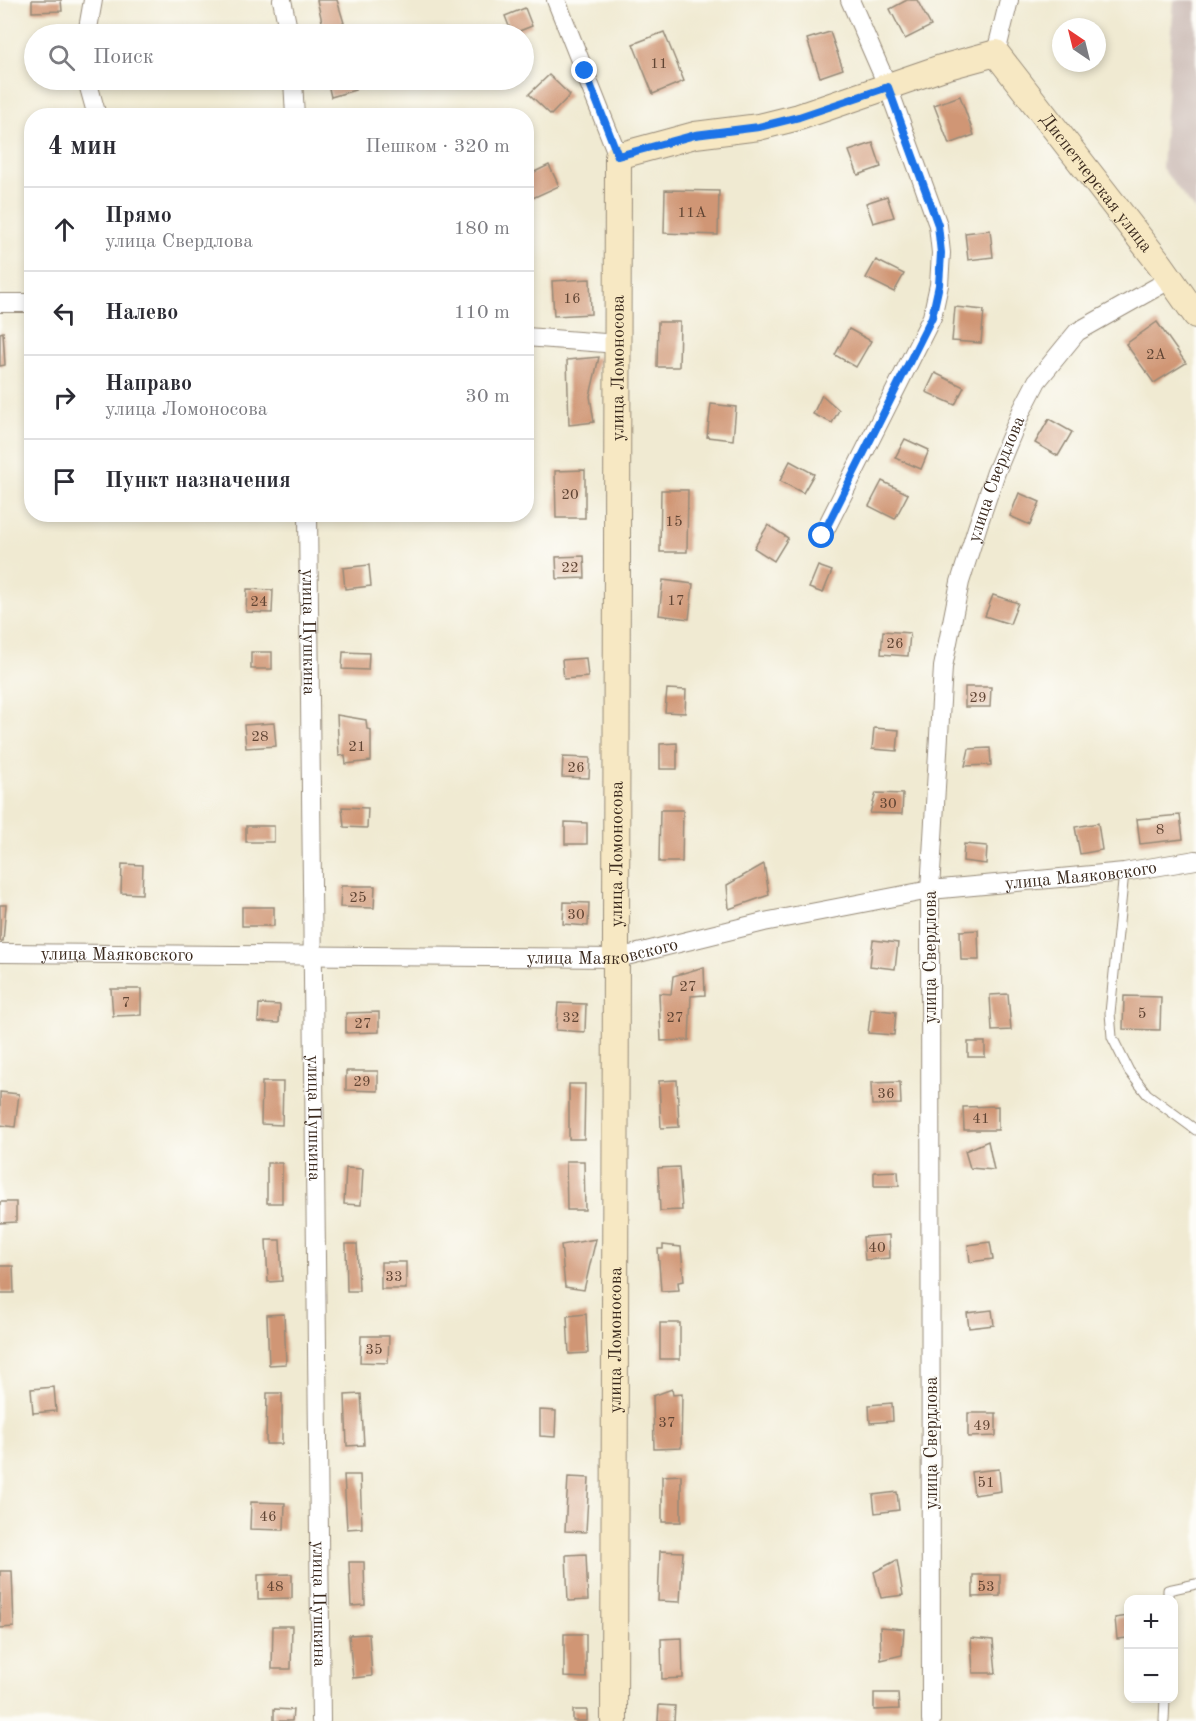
<!DOCTYPE html>
<html lang="ru">
<head>
<meta charset="utf-8">
<style>
  :root { --surface:#fff; --page:#f7f7f7; --text:#2b2b33; --muted:#7c7c81; --line:#e1e1e2 }
  body { margin:0; font-family:"Old Standard TT",serif; background:var(--page); color:var(--text) }
  .controls { position:absolute; right:18px; bottom:18px; display:grid; overflow:hidden; border-radius:12px; box-shadow:0 3px 9px #0003 }
  .controls button { width:54px; height:54px; display:grid; place-items:center; padding:0; border:0; border-bottom:2px solid var(--line); background:var(--surface); color:var(--text); font:30px sans-serif }
  .compass { position:absolute; left:1052px; top:18px; width:54px; height:54px; border-radius:50%; background:var(--surface); box-shadow:0 3px 9px #0003; rotate:325deg }
  .stop { position:absolute; width:18px; height:18px; margin:-14px; border:4px solid #1a73e8; border-radius:50%; background:#fff }
  .stop.end { background:#1a73e8; border-color:#fff; box-shadow:0 2px 6px #0008 }
  .list { margin:0; padding:0; list-style:none }
  h2 { display:flex; justify-content:space-between; align-items:center; height:78px; margin:0; padding:0 24px; font-size:26px }
  h2 small { font-size:20px; font-weight:400; color:var(--muted) }
  .list li { display:grid; grid-template-columns:39px 1fr auto; gap:18px; align-items:center; box-sizing:border-box; height:84px; padding:0 24px; border-top:2px solid var(--line) }
  .list b { display:block; font-size:22px; white-space:nowrap }
  .list p { margin:0; font-size:20px; white-space:nowrap; color:var(--muted) }
  .list em { font-size:20px; font-style:normal; color:var(--muted) }
  .icon { flex:none; width:33px; height:33px; fill:none; stroke:currentColor; stroke-width:2; stroke-linecap:round; stroke-linejoin:round }
  .map { position:relative; flex:none; width:1196px; height:1721px; overflow:hidden }
  .search { position:absolute; background:var(--surface); box-shadow:0 3px 9px #0003; left:24px; top:24px; width:510px; height:66px; display:flex; align-items:center; gap:15px; box-sizing:border-box; padding:0 21px; border-radius:33px; color:var(--muted); font-size:22px }
  .panel { position:absolute; background:var(--surface); box-shadow:0 3px 9px #0003; left:24px; top:108px; width:510px; height:414px; border-radius:24px }
  .map>svg:first-child { display:block }
  .industrial { fill:#cfc0ba }
  .building { fill:#d09674 }
  .lines { fill:none; stroke-linecap:round; stroke-linejoin:round }
  .lane-casing { stroke:#968a78; stroke-width:11 }
  .street-casing { stroke:#968a78; stroke-width:20 }
  .secondary-casing { stroke:#968a78; stroke-width:28 }
  .lane { stroke:#fff; stroke-width:9 }
  .street { stroke:#fff; stroke-width:18 }
  .secondary { stroke:#f7e8c3; stroke-width:26 }
  .route { stroke:#1a73e8; stroke-width:8 }
  .labels { text-anchor:middle; stroke-width:4.5; stroke-linejoin:round; paint-order:stroke }
  .number-label { font-size:15px; fill:#604534 }
  .street-label { font-size:18px; fill:#3b2a1e; stroke:#fdfcf7 }
</style>
</head>
<body>
<div class="map">
<svg width="1196" height="1721" viewBox="0 0 1196 1721">
  <rect width="100%" height="100%" fill="#fdfcf7"/>
  <filter id="ink" filterUnits="userSpaceOnUse"><feTurbulence type="fractalNoise" baseFrequency=".0167" numOctaves="2"/><feDisplacementMap in="SourceGraphic" scale="12" xChannelSelector="R" yChannelSelector="G"/><feConvolveMatrix kernelMatrix="1 2 1 2 8 2 1 2 1" color-interpolation-filters="sRGB"/></filter>
  <filter id="wash" filterUnits="userSpaceOnUse"><feTurbulence type="fractalNoise" baseFrequency=".008" numOctaves="4" result="noise"/><feDisplacementMap in="SourceGraphic" scale="24" xChannelSelector="R" yChannelSelector="G"/><feGaussianBlur stdDeviation="1.35" result="paint"/><feColorMatrix in="noise" values="0 0 0 0 0 0 0 0 0 0 0 0 0 0 0 0 0 1.4 0 .05"/><feComposite in="paint" operator="in"/></filter>
  <g filter="url(#wash)">
    <rect width="100%" height="100%" fill="#f0ead2"/>
    <!-- industrial -->
    <polygon class="industrial" points="1174,0 1196,0 1196,212 1162,168"/>
    <g id="blocks">
      <!-- building -->
      <g class="building">
        <polygon points="32,0 61,0 62,11 32,12"/>
        <polygon points="317,0 337,0 344,23 330,25 327,28 323,26"/>
        <polygon points="907,0 917,0 931,26 905,39 890,9"/>
        <polygon points="525,8 532,26 512,34 505,16"/>
        <polygon points="664,32 684,81 653,94 633,44"/>
        <polygon points="830,32 843,69 820,77 807,39"/>
        <polygon points="549,75 570,95 551,115 529,94"/>
        <polygon points="327,80 352,80 355,90 331,97"/>
        <polygon points="960,96 974,135 949,144 934,105"/>
        <polygon points="873,143 881,167 858,175 849,151"/>
        <polygon points="549,165 559,186 526,201 526,176"/>
        <polygon points="665,190 719,191 718,235 664,233"/>
        <polygon points="887,196 894,217 873,223 866,203"/>
        <polygon points="990,230 993,257 968,260 965,233"/>
        <polygon points="876,260 904,274 894,292 866,278"/>
        <polygon points="590,279 591,314 554,316 552,281"/>
        <polygon points="955,307 984,310 981,343 952,341"/>
        <polygon points="658,322 680,322 679,367 657,367"/>
        <polygon points="1157,322 1186,363 1154,383 1126,344"/>
        <polygon points="849,329 871,341 856,367 835,355"/>
        <polygon points="3,332 5,365 0,366 0,333"/>
        <polygon points="599,357 590,396 594,422 569,425 567,360"/>
        <polygon points="935,373 964,387 955,405 926,392"/>
        <polygon points="822,395 839,410 832,423 813,414"/>
        <polygon points="711,404 736,407 733,440 707,437"/>
        <polygon points="1049,419 1072,432 1058,456 1035,443"/>
        <polygon points="905,439 929,450 921,469 895,458"/>
        <polygon points="790,461 814,474 803,493 780,481"/>
        <polygon points="585,470 585,518 556,518 555,471"/>
        <polygon points="882,481 908,494 895,519 869,506"/>
        <polygon points="661,490 688,490 687,552 660,552"/>
        <polygon points="1019,493 1040,502 1030,525 1010,516"/>
        <polygon points="768,525 788,538 774,561 754,548"/>
        <polygon points="584,556 585,578 557,579 556,557"/>
        <polygon points="369,565 371,586 345,589 343,568"/>
        <polygon points="818,566 832,571 823,593 809,588"/>
        <polygon points="663,580 693,584 689,619 659,615"/>
        <polygon points="247,589 273,590 272,613 246,612"/>
        <polygon points="993,595 1018,603 1010,624 985,616"/>
        <polygon points="883,631 910,633 908,656 881,654"/>
        <rect x="251" y="652" width="21" height="17"/>
        <polygon points="343,652 369,653 368,670 342,669"/>
        <polygon points="586,658 588,677 564,679 562,660"/>
        <polygon points="965,687 991,687 990,707 965,707"/>
        <polygon points="667,689 686,690 685,713 665,712"/>
        <polygon points="337,715 366,720 367,729 371,730 371,761 346,764 345,755 339,756"/>
        <polygon points="274,723 276,746 246,748 244,725"/>
        <polygon points="874,728 899,730 897,751 872,749"/>
        <polygon points="677,743 677,769 660,769 660,744"/>
        <polygon points="990,748 991,765 965,766 969,749"/>
        <polygon points="563,757 590,758 589,778 562,777"/>
        <polygon points="876,793 903,794 902,814 870,813"/>
        <polygon points="342,807 368,808 367,828 344,827"/>
        <polygon points="660,810 683,810 682,862 659,862"/>
        <polygon points="1180,815 1183,839 1140,844 1137,819"/>
        <polygon points="565,822 587,823 587,844 565,844"/>
        <polygon points="1098,823 1102,850 1080,854 1075,827"/>
        <rect x="246" y="826" width="28" height="16"/>
        <polygon points="964,844 987,846 986,864 963,861"/>
        <polygon points="122,864 143,865 142,894 121,893"/>
        <polygon points="764,864 769,895 729,909 727,885"/>
        <polygon points="341,886 375,886 374,908 340,907"/>
        <polygon points="564,902 589,903 588,926 563,924"/>
        <polygon points="0,905 6,905 3,941 0,941"/>
        <rect x="242" y="907" width="32" height="19"/>
        <polygon points="978,930 979,960 961,960 960,931"/>
        <polygon points="873,940 898,943 895,969 870,966"/>
        <polygon points="704,967 705,995 691,996 689,1040 661,1041 659,993 671,994 673,976"/>
        <polygon points="111,989 141,989 141,1015 113,1016"/>
        <polygon points="1008,994 1011,1030 992,1031 990,995"/>
        <polygon points="1124,996 1161,997 1160,1030 1123,1029"/>
        <polygon points="558,1003 586,1004 585,1032 556,1030"/>
        <polygon points="259,1004 280,1005 279,1023 258,1022"/>
        <polygon points="871,1009 896,1012 894,1035 868,1033"/>
        <polygon points="379,1012 379,1032 346,1033 346,1013"/>
        <rect x="968" y="1042" width="17" height="15"/>
        <polygon points="346,1071 378,1071 378,1091 346,1090"/>
        <polygon points="677,1080 679,1127 661,1128 659,1081"/>
        <polygon points="262,1082 283,1082 282,1125 261,1124"/>
        <polygon points="900,1082 901,1104 872,1105 871,1083"/>
        <polygon points="569,1084 585,1084 584,1139 569,1139"/>
        <polygon points="0,1092 19,1094 15,1127 0,1125"/>
        <polygon points="998,1106 998,1130 964,1130 963,1107"/>
        <polygon points="988,1141 994,1170 970,1168 965,1151"/>
        <polygon points="566,1161 584,1161 585,1210 567,1210"/>
        <rect x="267" y="1163" width="15" height="40"/>
        <polygon points="679,1167 682,1210 660,1211 658,1168"/>
        <polygon points="346,1168 363,1169 361,1205 344,1204"/>
        <polygon points="898,1171 899,1186 874,1186 874,1172"/>
        <polygon points="0,1202 16,1202 16,1222 0,1223"/>
        <polygon points="889,1235 890,1258 865,1260 863,1237"/>
        <polygon points="596,1239 584,1290 565,1287 561,1245"/>
        <polygon points="266,1240 280,1240 282,1281 268,1282"/>
        <polygon points="990,1242 993,1259 970,1262 968,1245"/>
        <polygon points="346,1244 357,1244 359,1291 347,1291"/>
        <polygon points="663,1245 681,1247 684,1281 678,1282 679,1290 661,1291 658,1249 663,1249"/>
        <rect x="381" y="1262" width="25" height="27"/>
        <polygon points="0,1266 13,1266 14,1293 0,1293"/>
        <polygon points="992,1310 994,1325 969,1328 967,1313"/>
        <polygon points="284,1314 286,1364 269,1365 267,1315"/>
        <polygon points="586,1314 588,1353 569,1354 567,1316"/>
        <rect x="660" y="1323" width="20" height="36"/>
        <polygon points="361,1336 389,1336 388,1363 360,1362"/>
        <polygon points="54,1387 56,1411 33,1413 31,1389"/>
        <polygon points="672,1389 673,1395 682,1394 681,1448 654,1449 653,1396"/>
        <polygon points="267,1393 282,1393 282,1444 266,1444"/>
        <polygon points="361,1394 364,1445 347,1446 345,1395"/>
        <polygon points="892,1403 893,1421 870,1423 869,1405"/>
        <polygon points="540,1410 556,1411 555,1437 540,1436"/>
        <polygon points="968,1413 996,1413 996,1436 968,1437"/>
        <polygon points="999,1469 1001,1491 974,1495 971,1472"/>
        <polygon points="344,1475 360,1475 362,1528 347,1529"/>
        <polygon points="681,1475 681,1522 662,1522 662,1476"/>
        <polygon points="568,1477 589,1478 586,1532 565,1531"/>
        <polygon points="897,1492 899,1510 875,1513 873,1495"/>
        <polygon points="251,1502 285,1503 284,1530 250,1529"/>
        <polygon points="660,1551 683,1552 680,1602 658,1601"/>
        <polygon points="586,1554 588,1600 568,1601 566,1555"/>
        <polygon points="897,1560 903,1595 881,1598 874,1572"/>
        <polygon points="349,1562 364,1562 365,1605 351,1606"/>
        <polygon points="0,1571 12,1571 14,1627 0,1628"/>
        <polygon points="292,1574 292,1598 258,1599 258,1575"/>
        <polygon points="973,1575 1000,1575 1000,1596 973,1597"/>
        <polygon points="1128,1616 1128,1638 1117,1639 1115,1618"/>
        <polygon points="273,1626 292,1626 291,1669 272,1669"/>
        <polygon points="880,1627 904,1629 902,1655 881,1660"/>
        <polygon points="369,1634 372,1676 353,1678 349,1635"/>
        <polygon points="564,1634 586,1634 586,1678 564,1677"/>
        <polygon points="682,1638 683,1678 662,1679 661,1639"/>
        <polygon points="971,1638 993,1640 996,1673 973,1673"/>
        <polygon points="874,1693 898,1693 899,1709 874,1710"/>
        <polygon points="659,1705 675,1706 674,1721 658,1721"/>
        <polygon points="274,1709 293,1710 292,1721 274,1721"/>
        <rect x="573" y="1710" width="14" height="11"/>
      </g>
    </g>
  </g>
  <g filter="url(#ink)">
    <use href="#blocks" fill-opacity="0" stroke="#968a78" stroke-width="1.5"/>
    <g class="lines">
      <!-- lane casing -->
      <g class="lane-casing">
        <g id="lane">
          <polyline points="1124,872 1110,1013 1112,1037 1129,1071 1147,1094 1196,1130"/>
          <polyline points="1168,1600 1168,1590 1196,1584"/>
          <polyline points="1164,1721 1165,1698"/>
        </g>
      </g>
      <!-- street casing -->
      <g class="street-casing">
        <g id="street">
          <polyline points="282,0 289,34"/>
          <polyline points="556,0 618,156"/>
          <polyline points="87,34 93,0"/>
          <polyline points="996,53 1009,0"/>
          <polyline points="87,80 97,116"/>
          <polyline points="293,80 295,116"/>
          <polyline points="0,303 32,303"/>
          <polyline points="526,337 618,344"/>
          <path id="s1" d="M308,514L321,1721"/>
          <polyline points="822,536 932,317 939,285 941,253 938,225 888,87 850,0"/>
          <path id="s2" d="M0,953L618,958L764,922L930,890L1124,872L1196,860"/>
          <path id="s3" d="M931,1721L930,890L943,667L960,582L978,525L996,472L1022,410L1037,381L1077,332L1171,279"/>
        </g>
      </g>
      <!-- secondary casing -->
      <g class="secondary-casing">
        <g id="secondary">
          <path id="s4" d="M614,1721L618,156L695,135L759,127L799,117L941,68L996,53L1160,264L1196,315"/>
        </g>
      </g>
      <!-- lane -->
      <use href="#lane" class="lane"/>
      <!-- street -->
      <use href="#street" class="street"/>
      <!-- secondary -->
      <use href="#secondary" class="secondary"/>
    </g>
  </g>
  <g class="lines" filter="url(#ink)">
    <!-- route -->
    <polyline class="route" points="585,71 618,156 695,135 759,127 799,117 888,87 938,225 941,253 939,285 932,317 822,536"/>
  </g>
  <g class="labels">
    <!-- number labels -->
    <g class="number-label">
      <text x="659" y="68">11</text>
      <text x="692" y="217">11А</text>
      <text x="572" y="303">16</text>
      <text x="1156" y="359">2А</text>
      <text x="570" y="499">20</text>
      <text x="674" y="526">15</text>
      <text x="570" y="572">22</text>
      <text x="676" y="605">17</text>
      <text x="259" y="606">24</text>
      <text x="895" y="648">26</text>
      <text x="978" y="702">29</text>
      <text x="260" y="741">28</text>
      <text x="357" y="751">21</text>
      <text x="576" y="772">26</text>
      <text x="888" y="808">30</text>
      <text x="1160" y="834">8</text>
      <text x="358" y="902">25</text>
      <text x="576" y="919">30</text>
      <text x="688" y="991">27</text>
      <text x="126" y="1007">7</text>
      <text x="1142" y="1018">5</text>
      <text x="571" y="1022">32</text>
      <text x="675" y="1022">27</text>
      <text x="363" y="1028">27</text>
      <text x="362" y="1086">29</text>
      <text x="886" y="1098">36</text>
      <text x="981" y="1123">41</text>
      <text x="877" y="1252">40</text>
      <text x="394" y="1281">33</text>
      <text x="374" y="1354">35</text>
      <text x="667" y="1427">37</text>
      <text x="982" y="1430">49</text>
      <text x="986" y="1487">51</text>
      <text x="268" y="1521">46</text>
      <text x="275" y="1591">48</text>
      <text x="986" y="1591">53</text>
    </g>
    <!-- street labels -->
    <g class="street-label">
      <text dy="6" stroke="none"><textPath href="#s4" startOffset="2122">Диспетчерская улица</textPath></text>
      <text dy="6" stroke="none"><textPath href="#s4" startOffset="1353">улица Ломоносова</textPath></text>
      <text dy="6" stroke="none"><textPath href="#s3" startOffset="1250">улица Свердлова</textPath></text>
      <text dy="6" stroke="none"><textPath href="#s1" startOffset="118">улица Пушкина</textPath></text>
      <text dy="6" stroke="none"><textPath href="#s4" startOffset="867">улица Ломоносова</textPath></text>
      <text dy="6" stroke="none"><textPath href="#s2" startOffset="1089">улица Маяковского</textPath></text>
      <text dy="6" stroke="none"><textPath href="#s2" startOffset="603">улица Маяковского</textPath></text>
      <text dy="6" stroke="none"><textPath href="#s2" startOffset="117">улица Маяковского</textPath></text>
      <text transform="translate(930 957) rotate(-90)" y="6">улица Свердлова</text>
      <text dy="6" stroke="none"><textPath href="#s1" startOffset="604">улица Пушкина</textPath></text>
      <text dy="6" stroke="none"><textPath href="#s4" startOffset="381">улица Ломоносова</textPath></text>
      <text transform="translate(931 1443) rotate(-90)" y="6">улица Свердлова</text>
      <text dy="6" stroke="none"><textPath href="#s1" startOffset="1090">улица Пушкина</textPath></text>
    </g>
  </g>
</svg>
<div class="controls">
<button>+</button>
<button>−</button>
</div>
<svg class="compass" viewBox="-18 -18 36 36"><path d="M0-13l5 13h-10z" fill="#e53935"/><path d="M0 13l5-13h-10z" fill="#7c7c81"/></svg>
<div class="stop" style="left:822px;top:536px"></div>
<div class="stop end" style="left:585px;top:71px"></div>
<div class="search"><svg class="icon" aria-label="search" viewBox="0 0 24 24"><circle cx="10" cy="10" r="6"/><path d="M15 15l6 6"/></svg>Поиск</div>
<section class="panel">
<h2>4 мин<small>Пешком · 320 m</small></h2>
<ul class="list">
<li><svg class="icon" aria-label="ahead" viewBox="0 0 24 24"><path d="M12 20V5M6 11l6-6 6 6"/></svg><div><b>Прямо</b><p>улица Свердлова</p></div><em>180 m</em></li>
<li><svg class="icon" aria-label="left" viewBox="0 0 24 24"><path d="M17 20v-9H6M10 6l-5 5 5 5"/></svg><div><b>Налево</b></div><em>110 m</em></li>
<li><svg class="icon" aria-label="right" viewBox="0 0 24 24"><path d="M7 20v-9h11M14 6l5 5-5 5"/></svg><div><b>Направо</b><p>улица Ломоносова</p></div><em>30 m</em></li>
<li><svg class="icon" aria-label="arrive" viewBox="0 0 24 24"><path d="M6 21V4h12l-3 4 3 4H6"/></svg><div><b>Пункт назначения</b></div></li>
</ul>
</section>
</div>
</body>
</html>
